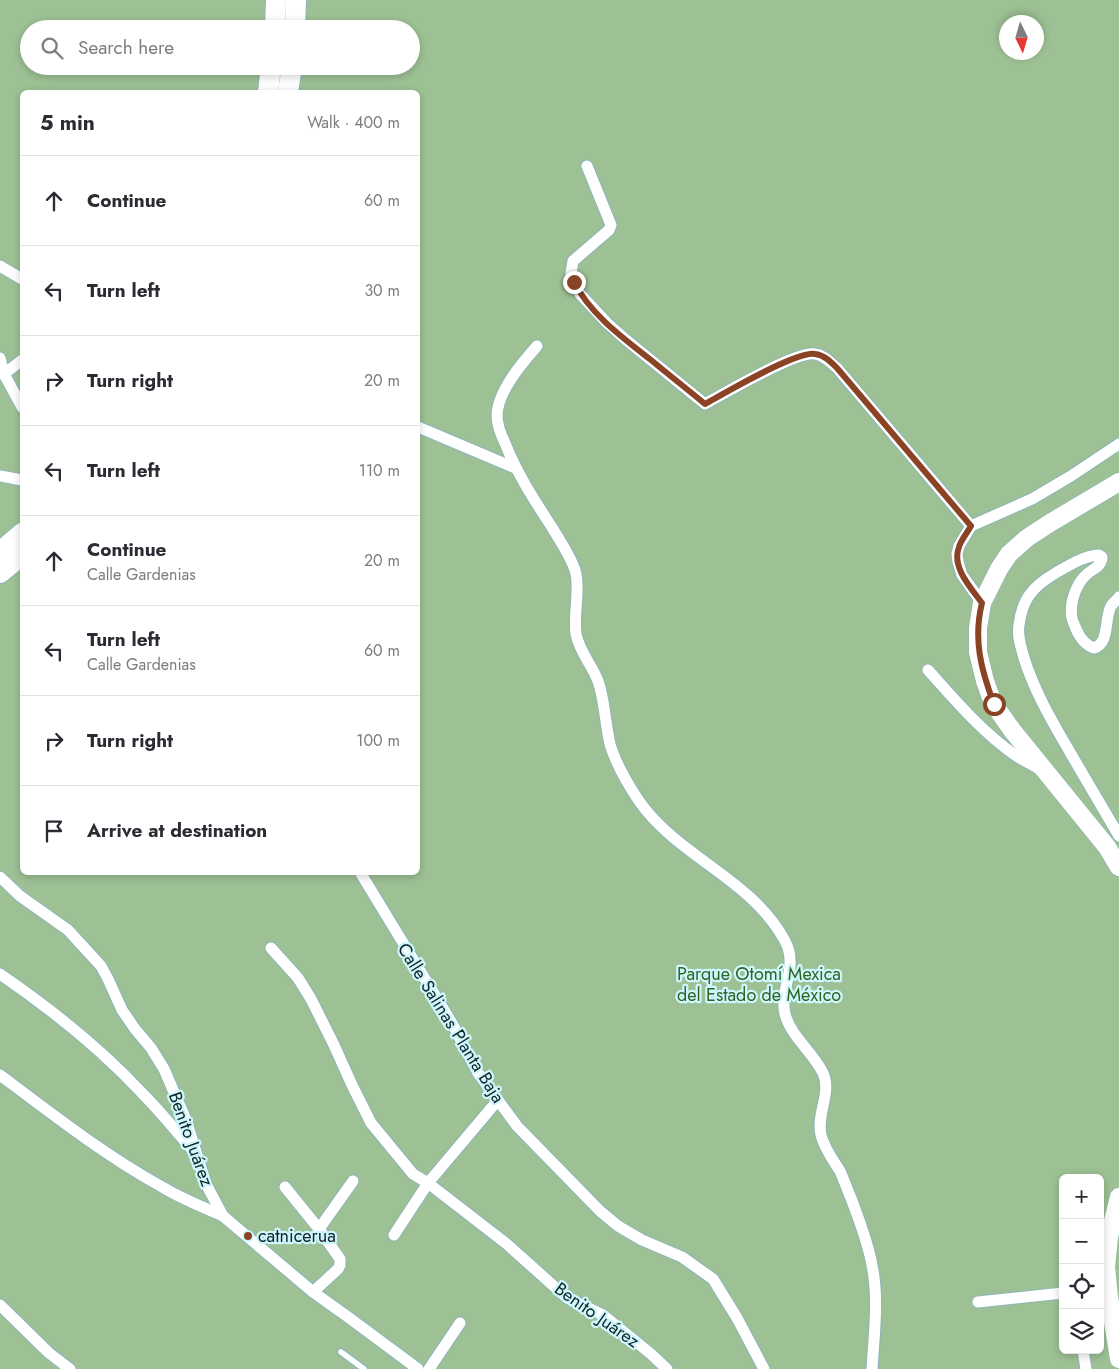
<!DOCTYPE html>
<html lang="en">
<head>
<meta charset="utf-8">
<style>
  :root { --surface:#fff; --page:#f2f2f3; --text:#2b2b33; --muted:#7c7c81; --line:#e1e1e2 }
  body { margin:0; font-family:Jost,sans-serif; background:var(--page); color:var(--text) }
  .controls { position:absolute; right:15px; bottom:15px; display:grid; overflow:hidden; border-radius:8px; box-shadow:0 2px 8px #0003 }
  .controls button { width:45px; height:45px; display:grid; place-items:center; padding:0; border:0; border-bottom:1px solid var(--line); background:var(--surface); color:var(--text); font:25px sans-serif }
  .compass { position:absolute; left:999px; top:15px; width:45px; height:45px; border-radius:50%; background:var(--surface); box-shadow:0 2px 8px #0003; rotate:175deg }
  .stop { position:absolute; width:15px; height:15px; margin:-11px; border:4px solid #8b4325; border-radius:50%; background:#fff }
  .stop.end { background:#8b4325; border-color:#fff; box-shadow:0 1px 5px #0008 }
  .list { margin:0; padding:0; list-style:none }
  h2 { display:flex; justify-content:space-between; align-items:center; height:65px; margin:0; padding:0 20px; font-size:21px }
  h2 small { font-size:16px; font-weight:400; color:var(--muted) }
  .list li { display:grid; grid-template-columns:32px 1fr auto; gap:15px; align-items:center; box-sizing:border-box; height:90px; padding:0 20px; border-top:1px solid var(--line) }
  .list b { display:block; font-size:19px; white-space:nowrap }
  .list p { margin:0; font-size:16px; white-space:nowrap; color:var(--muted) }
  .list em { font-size:16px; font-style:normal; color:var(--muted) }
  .icon { flex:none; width:28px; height:28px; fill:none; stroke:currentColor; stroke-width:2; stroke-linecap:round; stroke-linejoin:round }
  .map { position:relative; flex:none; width:1119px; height:1369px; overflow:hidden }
  .search { position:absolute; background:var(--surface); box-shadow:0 2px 8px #0003; left:20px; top:20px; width:400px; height:55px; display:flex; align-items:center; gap:12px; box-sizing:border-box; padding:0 18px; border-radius:28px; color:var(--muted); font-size:19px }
  .panel { position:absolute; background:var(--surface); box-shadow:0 2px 8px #0003; left:20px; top:90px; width:400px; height:785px; border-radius:8px }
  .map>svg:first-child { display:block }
  .green { fill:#9dc094; fill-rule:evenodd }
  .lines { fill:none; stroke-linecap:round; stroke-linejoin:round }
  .lane-casing { stroke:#8eb6ba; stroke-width:8 }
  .street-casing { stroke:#8eb6ba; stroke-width:13 }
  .primary-casing { stroke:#8eb6ba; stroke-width:19 }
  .highway-casing { stroke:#8eb6ba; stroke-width:22 }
  .lane { stroke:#fff; stroke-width:5.5 }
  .street { stroke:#fff; stroke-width:11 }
  .primary { stroke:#fff; stroke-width:18 }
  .highway { stroke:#fff; stroke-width:20 }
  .route { stroke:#8b4325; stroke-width:6 }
  .poi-dot { fill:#8b4325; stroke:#cdf7fc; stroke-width:2 }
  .labels { text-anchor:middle; stroke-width:4.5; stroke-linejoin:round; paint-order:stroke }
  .park-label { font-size:18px; fill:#306423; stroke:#cdf7fc }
  .street-label { font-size:18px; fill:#122224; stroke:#cdf7fc }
  .poi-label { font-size:18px; fill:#122224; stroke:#cdf7fc; text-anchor:start }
</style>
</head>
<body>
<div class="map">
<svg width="1119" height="1369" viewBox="0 0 1119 1369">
  <rect width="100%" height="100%" fill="#c0eaee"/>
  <!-- green -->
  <path class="green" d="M0,0H1119V1369H0ZM1006,22H1036V52H1006ZM29,29H411V66H29ZM22,92H418V872H22ZM1063,1178H1100V1350H1063Z"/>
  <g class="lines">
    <!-- lane casing -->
    <g class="lane-casing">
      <polyline id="lane" points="341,1352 364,1369"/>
    </g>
    <!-- street casing -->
    <g class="street-casing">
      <g id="street">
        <path d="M587,166L611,225L609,230L573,261L571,273L580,294L607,323L625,339L705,404C725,393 796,351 815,354C824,355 830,362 837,368L971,526"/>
        <polyline points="0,266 22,279"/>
        <path d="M537,346C522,363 498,391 497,415C497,424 501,435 505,443C517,474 535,501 553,529C560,541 568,552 573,565C582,583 573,612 576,634C579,651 592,665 598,681C605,701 605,723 610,744C616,765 627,783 639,801C678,857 752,879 785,941C799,967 779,989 785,1014C791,1037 813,1052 823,1073C832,1093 816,1114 821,1135C824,1148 833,1160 840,1171C844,1180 847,1189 851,1198C859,1220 868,1242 872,1265C879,1299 874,1335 872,1369"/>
        <polyline points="0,358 4,374 22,407"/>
        <polyline points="4,374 22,360"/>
        <polyline points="418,427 515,468"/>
        <polyline points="0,476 22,480"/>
        <path d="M1119,597C1117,600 1113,603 1111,606C1104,619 1110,643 1094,648C1085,645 1080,638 1076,629C1075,625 1072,621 1072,618C1069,603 1076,584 1087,574C1093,569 1102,566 1102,557L1099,555C1083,556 1068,566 1054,574C1032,587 1022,600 1019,625C1017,636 1021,647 1024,658C1035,693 1053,723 1071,754C1087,781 1103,809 1119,836"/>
        <polyline points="982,603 962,575 958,562 957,554 959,546 971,526 1032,499 1071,476 1119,444"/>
        <path d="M928,670C955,700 981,731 1015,755C1022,760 1031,764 1039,769"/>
        <polyline points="360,872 453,1025 478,1073 517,1126 600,1211 618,1226 642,1240 682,1257 713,1279 737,1318 764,1369"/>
        <polyline points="0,877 20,896 68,930 101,966 108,979 122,1010 135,1029 151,1048 164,1069 186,1120 206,1184 223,1216 313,1292 348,1317 418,1369"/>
        <polyline points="271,948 298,978 311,999 334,1045 352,1085 371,1123 413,1174 428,1183 508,1245 567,1298 603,1315 651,1354 667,1369"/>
        <path d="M0,974C51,1009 99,1047 141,1092C160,1111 177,1132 194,1152"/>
        <path d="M0,1075C53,1115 106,1156 164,1188C182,1199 203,1207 223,1216"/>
        <polyline points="285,1187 319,1229 340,1259 340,1265 338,1269 313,1292"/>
        <polyline points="319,1229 353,1181"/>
        <polyline points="394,1235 428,1183 498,1100"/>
        <polyline points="978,1302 1063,1293"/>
        <polyline points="0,1305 49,1353 70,1369"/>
        <polyline points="1083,1350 1086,1369"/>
        <polyline points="429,1369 460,1323"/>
      </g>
    </g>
    <!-- primary casing -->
    <g class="primary-casing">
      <g id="primary">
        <polyline points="1119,482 1050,523 1027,538 1009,554 999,569 982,603 978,628 978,652 985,681 993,703 1012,730 1107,847 1119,867"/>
        <polyline points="1119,1197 1109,1237 1106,1267 1109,1297 1119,1359"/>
      </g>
    </g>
    <!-- highway casing -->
    <g class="highway-casing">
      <g id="highway">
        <polyline points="275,29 276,0"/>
        <polyline points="295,29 296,0"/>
        <polyline points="268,92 271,66"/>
        <polyline points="288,92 292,66"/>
        <polyline points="0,552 22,533"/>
        <polyline points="0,573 22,555"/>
      </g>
    </g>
    <!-- lane -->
    <use href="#lane" class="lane"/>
    <!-- street -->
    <use href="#street" class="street"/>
    <!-- primary -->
    <use href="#primary" class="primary"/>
    <!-- highway -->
    <use href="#highway" class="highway"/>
  </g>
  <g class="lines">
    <!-- route -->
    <path class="route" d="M574,282C590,314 623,338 651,360C669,375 687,389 705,404C725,393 796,351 815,354C824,355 830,361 837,368L971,526C967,533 961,540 959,547C951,567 971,588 982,603C973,639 981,670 994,704"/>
  </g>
  <!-- markers -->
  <circle class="poi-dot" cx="248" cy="1236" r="5"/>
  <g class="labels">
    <!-- park labels -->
    <g class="park-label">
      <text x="759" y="980">Parque Otomí Mexica<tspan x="759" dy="21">del Estado de México</tspan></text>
    </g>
    <!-- street labels -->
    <g class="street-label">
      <text transform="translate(451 1023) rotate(58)" y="6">Calle Salinas Planta Baja</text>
      <text transform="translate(191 1139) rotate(70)" y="6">Benito Juárez</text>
      <text transform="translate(597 1315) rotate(35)" y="6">Benito Juárez</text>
    </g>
    <!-- poi labels -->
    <g class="poi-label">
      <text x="258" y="1242">catnicerua</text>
    </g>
  </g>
</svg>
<div class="controls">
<button>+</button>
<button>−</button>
<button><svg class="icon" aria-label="locate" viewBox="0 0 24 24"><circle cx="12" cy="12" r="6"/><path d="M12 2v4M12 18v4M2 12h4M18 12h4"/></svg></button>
<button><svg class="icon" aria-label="layers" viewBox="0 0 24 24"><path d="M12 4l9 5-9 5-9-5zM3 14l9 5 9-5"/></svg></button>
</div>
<svg class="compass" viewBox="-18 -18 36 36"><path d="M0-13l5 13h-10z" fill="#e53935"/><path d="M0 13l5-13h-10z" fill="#7c7c81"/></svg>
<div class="stop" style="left:994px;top:704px"></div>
<div class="stop end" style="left:574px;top:282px"></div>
<div class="search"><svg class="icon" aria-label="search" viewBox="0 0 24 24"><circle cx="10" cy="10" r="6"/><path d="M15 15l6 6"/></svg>Search here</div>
<section class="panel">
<h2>5 min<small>Walk · 400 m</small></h2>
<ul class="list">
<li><svg class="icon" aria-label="ahead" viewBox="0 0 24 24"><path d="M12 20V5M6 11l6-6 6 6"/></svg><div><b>Continue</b></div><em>60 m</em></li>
<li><svg class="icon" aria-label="left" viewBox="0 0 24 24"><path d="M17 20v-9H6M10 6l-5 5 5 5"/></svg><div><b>Turn left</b></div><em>30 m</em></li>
<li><svg class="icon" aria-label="right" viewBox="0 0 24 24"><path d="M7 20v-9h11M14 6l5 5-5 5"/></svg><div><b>Turn right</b></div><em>20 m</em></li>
<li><svg class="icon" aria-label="left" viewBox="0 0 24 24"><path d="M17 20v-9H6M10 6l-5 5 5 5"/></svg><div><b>Turn left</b></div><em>110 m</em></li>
<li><svg class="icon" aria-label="ahead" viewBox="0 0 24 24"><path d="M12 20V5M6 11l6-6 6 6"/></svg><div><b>Continue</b><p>Calle Gardenias</p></div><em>20 m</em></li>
<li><svg class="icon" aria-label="left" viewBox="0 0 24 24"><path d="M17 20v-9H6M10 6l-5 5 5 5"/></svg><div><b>Turn left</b><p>Calle Gardenias</p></div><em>60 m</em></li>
<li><svg class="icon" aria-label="right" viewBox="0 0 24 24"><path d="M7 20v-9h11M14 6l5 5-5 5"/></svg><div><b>Turn right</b></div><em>100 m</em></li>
<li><svg class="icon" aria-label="arrive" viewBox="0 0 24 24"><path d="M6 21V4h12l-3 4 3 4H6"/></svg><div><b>Arrive at destination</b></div></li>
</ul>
</section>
</div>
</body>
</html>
